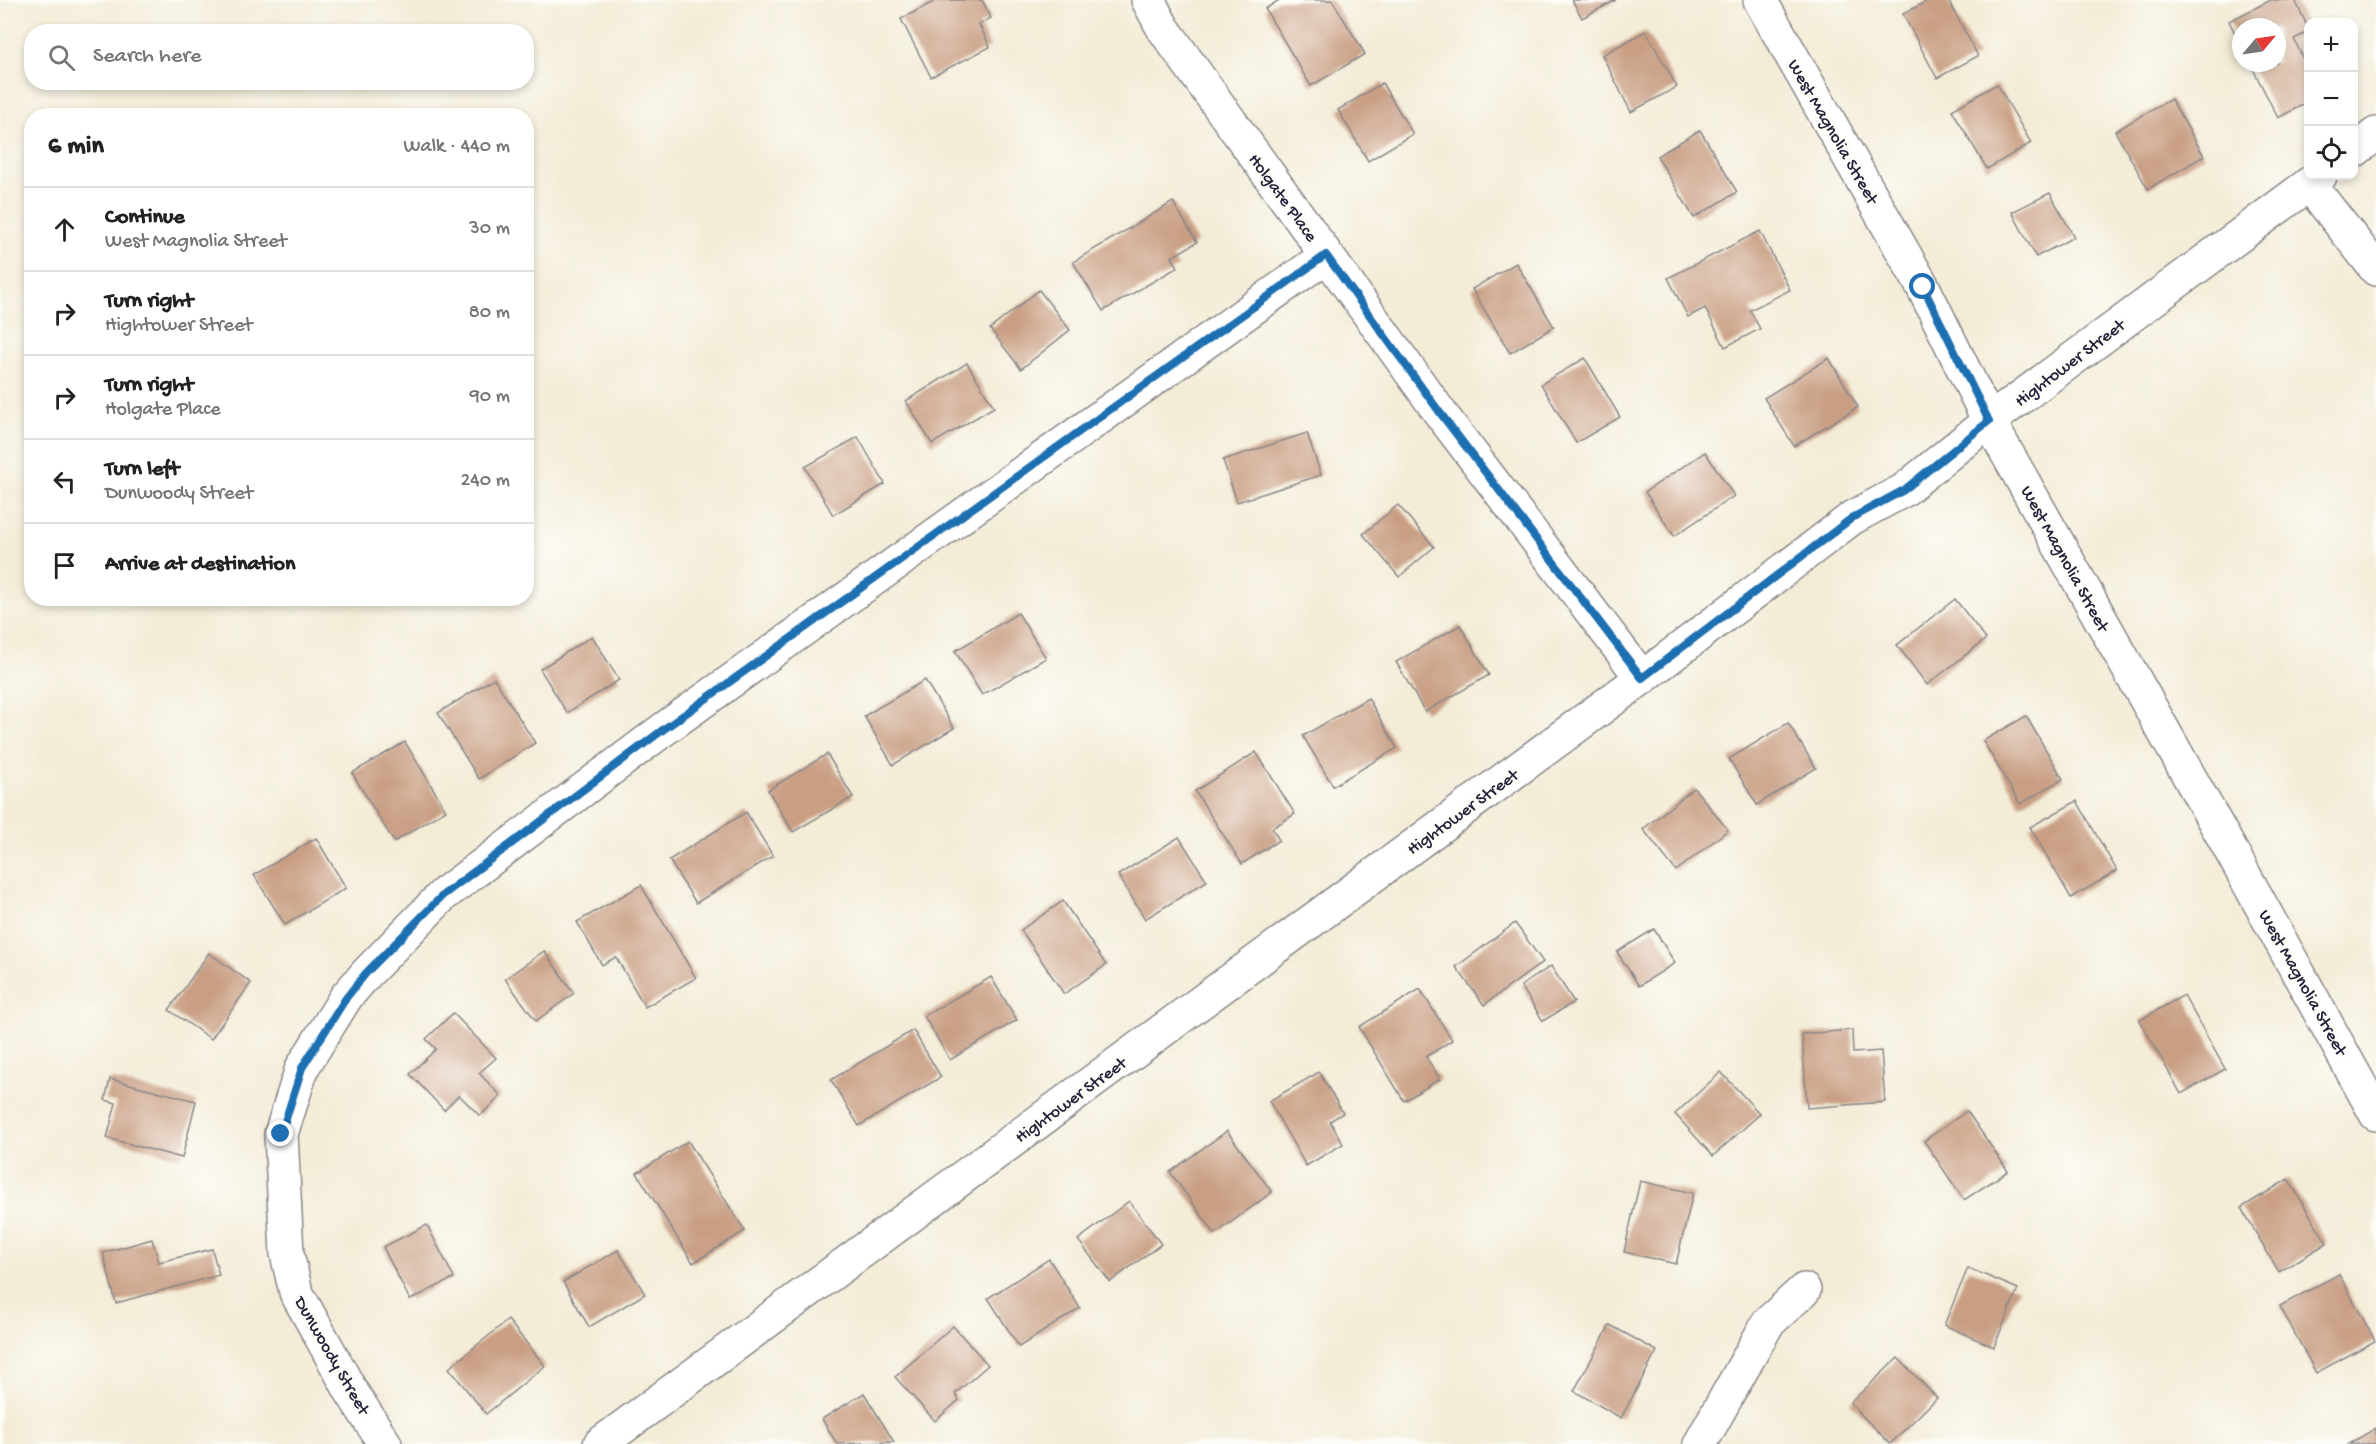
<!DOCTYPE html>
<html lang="en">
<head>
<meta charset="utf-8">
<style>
  :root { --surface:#fff; --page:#f2f2f2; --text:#222; --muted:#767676; --line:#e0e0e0 }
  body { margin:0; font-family:"Gochi Hand",sans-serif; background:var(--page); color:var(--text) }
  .controls { position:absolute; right:18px; top:18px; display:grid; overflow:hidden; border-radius:12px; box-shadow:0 3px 9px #0003 }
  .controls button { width:54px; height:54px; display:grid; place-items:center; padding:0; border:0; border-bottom:2px solid var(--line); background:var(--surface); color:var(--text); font:30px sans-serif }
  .compass { position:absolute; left:2232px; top:18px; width:54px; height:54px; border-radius:50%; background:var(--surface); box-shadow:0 3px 9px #0003; rotate:61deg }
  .stop { position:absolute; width:18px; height:18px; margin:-14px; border:4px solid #1f6fb2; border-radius:50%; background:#fff }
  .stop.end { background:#1f6fb2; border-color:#fff; box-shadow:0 2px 6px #0008 }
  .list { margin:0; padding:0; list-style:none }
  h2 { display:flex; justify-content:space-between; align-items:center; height:78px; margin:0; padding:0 24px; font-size:26px }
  h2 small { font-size:20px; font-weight:400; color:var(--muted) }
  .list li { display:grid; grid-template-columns:39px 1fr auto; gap:18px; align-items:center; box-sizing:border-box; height:84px; padding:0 24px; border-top:2px solid var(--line) }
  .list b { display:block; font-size:22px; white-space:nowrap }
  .list p { margin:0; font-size:20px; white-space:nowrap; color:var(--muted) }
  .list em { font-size:20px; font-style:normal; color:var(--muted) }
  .icon { flex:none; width:33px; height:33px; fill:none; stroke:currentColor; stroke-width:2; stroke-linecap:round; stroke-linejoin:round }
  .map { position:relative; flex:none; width:2376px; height:1444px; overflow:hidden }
  .search { position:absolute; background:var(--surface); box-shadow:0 3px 9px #0003; left:24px; top:24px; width:510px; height:66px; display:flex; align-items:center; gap:15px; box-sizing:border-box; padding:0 21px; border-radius:24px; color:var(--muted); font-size:22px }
  .panel { position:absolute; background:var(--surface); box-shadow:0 3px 9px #0003; left:24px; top:108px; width:510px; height:498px; border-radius:24px }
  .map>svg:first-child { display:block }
  .building { fill:#c99f84 }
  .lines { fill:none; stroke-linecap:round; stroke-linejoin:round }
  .minor-casing { stroke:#8a8789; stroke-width:36 }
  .minor { stroke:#fff; stroke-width:33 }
  .route { stroke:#1f6fb2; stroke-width:8 }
  .labels { text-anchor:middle; stroke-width:6; stroke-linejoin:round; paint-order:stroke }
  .street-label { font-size:18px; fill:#22223b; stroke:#fdfcf7 }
</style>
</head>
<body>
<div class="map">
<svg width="2376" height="1444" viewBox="0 0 2376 1444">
  <rect width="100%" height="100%" fill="#fdfcf7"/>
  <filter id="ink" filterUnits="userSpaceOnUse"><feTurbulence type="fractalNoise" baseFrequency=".0167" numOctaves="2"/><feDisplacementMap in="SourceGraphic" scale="12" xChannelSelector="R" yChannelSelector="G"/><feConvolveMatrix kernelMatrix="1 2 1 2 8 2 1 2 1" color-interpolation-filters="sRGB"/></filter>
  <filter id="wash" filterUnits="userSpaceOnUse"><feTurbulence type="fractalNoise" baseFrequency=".008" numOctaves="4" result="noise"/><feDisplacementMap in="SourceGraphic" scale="24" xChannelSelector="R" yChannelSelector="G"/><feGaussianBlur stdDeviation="1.35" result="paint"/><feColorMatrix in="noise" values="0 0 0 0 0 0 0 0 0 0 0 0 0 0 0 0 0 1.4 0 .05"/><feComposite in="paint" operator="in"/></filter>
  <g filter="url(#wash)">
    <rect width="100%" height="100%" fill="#f3ecd7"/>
    <g id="blocks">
      <!-- building -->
      <g class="building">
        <polygon points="937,0 982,0 991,18 979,24 990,47 931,77 901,19"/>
        <polygon points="1279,0 1332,0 1365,54 1311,86 1265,9"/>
        <polygon points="1572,0 1616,0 1582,18"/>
        <polygon points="1929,0 1948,0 1978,56 1937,78 1903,14"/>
        <polygon points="2271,0 2295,0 2308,28 2308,32 2294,39 2308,69 2308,102 2278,118 2250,63 2277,63 2277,27 2241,27 2241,45 2229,21"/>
        <polygon points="1646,31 1677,87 1631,112 1602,55"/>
        <polygon points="1382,83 1413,134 1368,161 1338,110"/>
        <polygon points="1997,84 2031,143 1987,169 1952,110"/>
        <polygon points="2171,99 2204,156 2148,189 2115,131"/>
        <polygon points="1700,130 1737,192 1694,218 1657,156"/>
        <polygon points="2050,193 2074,237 2036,257 2012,212"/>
        <polygon points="1173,202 1197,242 1172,257 1178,267 1103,311 1073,262"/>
        <polygon points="1760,231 1790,290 1750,310 1760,329 1725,347 1705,308 1688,317 1668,278"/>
        <polygon points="1516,263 1554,327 1510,353 1472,289"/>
        <polygon points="1039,290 1070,330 1021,369 990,329"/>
        <polygon points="1585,358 1620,417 1576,443 1541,384"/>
        <polygon points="1829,358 1858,407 1794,446 1764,398"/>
        <polygon points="967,363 994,407 932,444 906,401"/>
        <polygon points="1307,433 1321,475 1237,502 1223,460"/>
        <polygon points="858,437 885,484 833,515 805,467"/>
        <polygon points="1705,452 1734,496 1674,536 1645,492"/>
        <polygon points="1398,505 1434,547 1399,577 1363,534"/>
        <polygon points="1955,599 1986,639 1927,685 1897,645"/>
        <polygon points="1018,613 1046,658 982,695 955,651"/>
        <polygon points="1460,625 1489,675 1425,712 1396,662"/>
        <polygon points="592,636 619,680 567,713 540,669"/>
        <polygon points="494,678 535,743 479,779 438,713"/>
        <polygon points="925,680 954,728 893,765 864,716"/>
        <polygon points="1368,698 1397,748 1333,786 1303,736"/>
        <polygon points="2026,716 2063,779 2020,804 1983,741"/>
        <polygon points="1788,723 1816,768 1757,805 1729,759"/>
        <polygon points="405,742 446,810 394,842 352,773"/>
        <polygon points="1256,752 1295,814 1272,828 1279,840 1242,864 1195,791"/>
        <polygon points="827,754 853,797 793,832 768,790"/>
        <polygon points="1694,788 1728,830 1676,871 1643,829"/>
        <polygon points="2077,801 2117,871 2071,898 2030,827"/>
        <polygon points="746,812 773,856 696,903 669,860"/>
        <polygon points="1179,837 1207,881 1145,919 1118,875"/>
        <polygon points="316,838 346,888 285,925 254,875"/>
        <polygon points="641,885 696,978 645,1007 616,957 602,965 577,922"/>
        <polygon points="1063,901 1106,965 1064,994 1021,930"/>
        <polygon points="1515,923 1543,962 1484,1005 1456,967"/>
        <polygon points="1654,929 1675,963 1639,986 1617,952"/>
        <polygon points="544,951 574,993 536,1021 505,979"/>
        <polygon points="209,953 251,983 211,1039 169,1010"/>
        <polygon points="1551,966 1574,1002 1543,1021 1521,986"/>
        <polygon points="991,977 1017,1020 950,1060 924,1016"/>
        <polygon points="1420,989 1452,1040 1426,1057 1440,1079 1404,1101 1359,1027"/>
        <polygon points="2184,995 2225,1069 2181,1094 2140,1020"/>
        <polygon points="453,1013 496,1058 479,1073 501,1096 480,1116 459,1095 444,1110 410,1074 436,1049 426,1039"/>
        <polygon points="913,1030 941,1077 859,1126 831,1080"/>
        <polygon points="1852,1030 1853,1053 1881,1051 1885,1102 1807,1108 1802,1034"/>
        <polygon points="1319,1072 1343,1113 1330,1121 1343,1144 1306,1166 1269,1101"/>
        <polygon points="1721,1072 1760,1114 1713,1156 1675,1114"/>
        <polygon points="110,1079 196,1101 182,1158 107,1138 116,1103 105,1100"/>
        <polygon points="1967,1111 2008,1171 1964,1200 1924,1141"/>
        <polygon points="1227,1131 1272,1192 1215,1234 1170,1172"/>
        <polygon points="688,1141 745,1231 693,1263 637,1173"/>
        <polygon points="2288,1179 2327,1243 2279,1272 2241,1208"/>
        <polygon points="1640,1181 1693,1193 1676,1264 1624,1252"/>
        <polygon points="1129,1201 1161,1244 1110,1282 1078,1240"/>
        <polygon points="427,1225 454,1278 410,1300 383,1247"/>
        <polygon points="152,1239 159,1262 212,1249 219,1275 116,1303 103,1253"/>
        <polygon points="618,1250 645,1294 589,1327 563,1282"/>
        <polygon points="1049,1259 1080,1308 1019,1347 988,1298"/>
        <polygon points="1968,1268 2018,1289 1994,1347 1944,1325"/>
        <polygon points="2339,1274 2375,1341 2316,1373 2280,1306"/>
        <polygon points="508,1320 545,1366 486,1414 449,1368"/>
        <polygon points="1610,1325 1657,1351 1621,1418 1574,1391"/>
        <polygon points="953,1326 988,1365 955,1394 959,1400 935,1421 895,1377"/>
        <polygon points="1898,1358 1937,1398 1890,1444 1850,1403"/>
        <polygon points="864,1393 894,1442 837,1444 822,1419"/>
        <polygon points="2376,1428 2376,1444 2349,1444"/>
      </g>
    </g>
  </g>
  <g filter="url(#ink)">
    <use href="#blocks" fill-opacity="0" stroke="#8a8789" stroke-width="1.5"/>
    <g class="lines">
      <!-- minor casing -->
      <g class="minor-casing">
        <g id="minor">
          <polyline points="1148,0 1163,28 1441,414 1642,678"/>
          <polyline points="1760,0 1923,287 1989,421 2225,840 2376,1114"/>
          <polyline points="2354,151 2376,134"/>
          <polyline points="2309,184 2376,269"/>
          <polyline points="385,1444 351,1391 296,1292 287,1254 281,1134 302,1068 346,997 367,973 443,895 664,729 1326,256"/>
          <polyline points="600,1444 1642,678 1852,518 1904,490 1989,421 2320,176"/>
          <polyline points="1700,1444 1768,1323 1804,1290"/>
        </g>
      </g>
      <!-- minor -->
      <use href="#minor" class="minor"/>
    </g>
  </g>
  <g class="lines" filter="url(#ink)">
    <!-- route -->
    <polyline class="route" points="281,1134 302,1068 346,998 366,973 443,895 664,729 1326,255 1441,414 1642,678 1852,518 1904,490 1989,421 1923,287"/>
  </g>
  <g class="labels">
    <!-- street labels -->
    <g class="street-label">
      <text transform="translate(1834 131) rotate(60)" y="6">West Magnolia Street</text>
      <text transform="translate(1284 197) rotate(54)" y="6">Holgate Place</text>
      <text transform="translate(2069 362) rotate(-37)" y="6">Hightower Street</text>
      <text transform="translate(2066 558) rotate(61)" y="6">West Magnolia Street</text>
      <text transform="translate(1462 811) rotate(-36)" y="6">Hightower Street</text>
      <text transform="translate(2304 982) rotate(61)" y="6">West Magnolia Street</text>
      <text transform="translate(1070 1099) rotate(-36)" y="6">Hightower Street</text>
      <text transform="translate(333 1355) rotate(60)" y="6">Dunwoody Street</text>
    </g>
  </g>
</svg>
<div class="controls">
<button>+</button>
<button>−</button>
<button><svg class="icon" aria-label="locate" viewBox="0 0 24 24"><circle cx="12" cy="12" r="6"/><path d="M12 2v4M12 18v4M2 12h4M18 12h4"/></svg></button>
</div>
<svg class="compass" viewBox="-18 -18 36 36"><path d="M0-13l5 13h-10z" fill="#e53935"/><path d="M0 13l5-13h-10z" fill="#767676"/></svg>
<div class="stop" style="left:1923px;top:287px"></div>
<div class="stop end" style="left:281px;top:1134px"></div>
<div class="search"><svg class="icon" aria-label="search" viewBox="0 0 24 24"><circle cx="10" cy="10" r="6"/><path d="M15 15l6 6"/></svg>Search here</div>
<section class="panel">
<h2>6 min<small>Walk · 440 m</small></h2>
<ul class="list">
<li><svg class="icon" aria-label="ahead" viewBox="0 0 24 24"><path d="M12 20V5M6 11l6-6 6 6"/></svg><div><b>Continue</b><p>West Magnolia Street</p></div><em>30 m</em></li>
<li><svg class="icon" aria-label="right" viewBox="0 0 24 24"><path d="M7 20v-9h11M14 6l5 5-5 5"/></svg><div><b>Turn right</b><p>Hightower Street</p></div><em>80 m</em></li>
<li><svg class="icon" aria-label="right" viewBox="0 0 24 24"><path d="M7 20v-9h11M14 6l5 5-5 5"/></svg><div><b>Turn right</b><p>Holgate Place</p></div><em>90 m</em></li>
<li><svg class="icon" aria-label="left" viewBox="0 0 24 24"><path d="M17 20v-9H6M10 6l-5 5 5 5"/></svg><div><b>Turn left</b><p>Dunwoody Street</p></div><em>240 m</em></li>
<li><svg class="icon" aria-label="arrive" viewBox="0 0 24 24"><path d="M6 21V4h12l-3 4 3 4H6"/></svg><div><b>Arrive at destination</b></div></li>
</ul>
</section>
</div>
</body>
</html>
